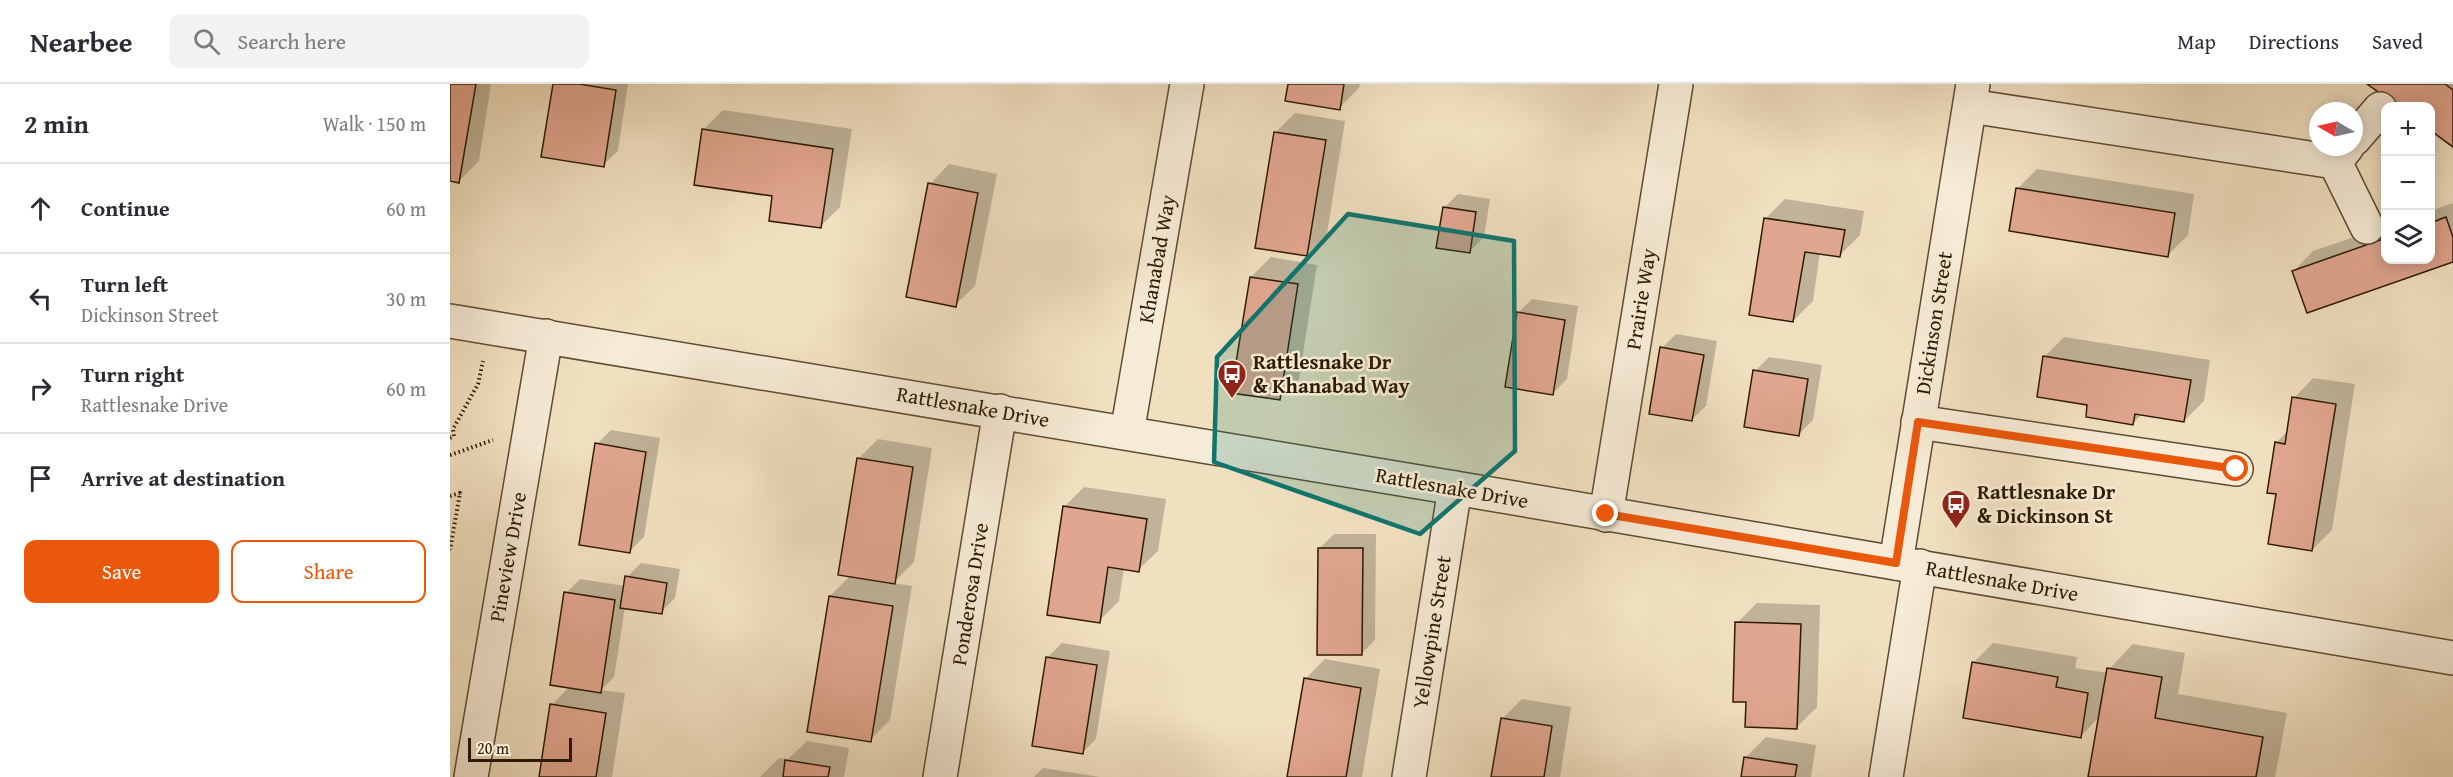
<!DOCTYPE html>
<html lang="en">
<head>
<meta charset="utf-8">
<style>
  :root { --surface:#fff; --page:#f2f2f3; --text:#2b2b33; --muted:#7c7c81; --line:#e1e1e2; --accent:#ea580c }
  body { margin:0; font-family:"Gentium Book Plus",serif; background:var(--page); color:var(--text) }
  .controls { position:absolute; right:18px; top:18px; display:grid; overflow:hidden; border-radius:12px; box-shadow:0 3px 15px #0003 }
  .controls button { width:54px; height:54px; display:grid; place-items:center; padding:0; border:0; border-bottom:2px solid var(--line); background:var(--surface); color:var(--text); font:30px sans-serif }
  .compass { position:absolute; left:1859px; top:18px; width:54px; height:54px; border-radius:50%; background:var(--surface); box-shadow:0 3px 15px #0003; rotate:279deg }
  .scale { position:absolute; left:18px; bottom:15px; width:104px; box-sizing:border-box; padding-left:6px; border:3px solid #2d1a01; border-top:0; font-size:16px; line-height:21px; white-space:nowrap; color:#2d1a01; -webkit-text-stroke:4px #f6ebd6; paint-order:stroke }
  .stop { position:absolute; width:18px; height:18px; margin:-14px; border:4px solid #ea580c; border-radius:50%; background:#fff }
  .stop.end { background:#ea580c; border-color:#fff; box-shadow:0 2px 6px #0008 }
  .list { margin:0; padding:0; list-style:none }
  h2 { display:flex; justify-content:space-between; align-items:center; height:78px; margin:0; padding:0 24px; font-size:26px }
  h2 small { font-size:20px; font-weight:400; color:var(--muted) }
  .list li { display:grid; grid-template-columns:39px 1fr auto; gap:18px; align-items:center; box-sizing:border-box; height:90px; padding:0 24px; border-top:2px solid var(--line) }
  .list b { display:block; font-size:22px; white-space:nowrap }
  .list p { margin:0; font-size:20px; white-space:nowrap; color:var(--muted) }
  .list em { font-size:20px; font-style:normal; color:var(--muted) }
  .actions { display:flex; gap:12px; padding:18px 24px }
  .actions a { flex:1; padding:14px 0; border:2px solid var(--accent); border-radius:12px; text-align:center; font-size:21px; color:var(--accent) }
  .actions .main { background:var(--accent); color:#fff }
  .icon { flex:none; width:33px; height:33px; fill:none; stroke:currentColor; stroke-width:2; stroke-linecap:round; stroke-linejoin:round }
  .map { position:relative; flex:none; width:2003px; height:693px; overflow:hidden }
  header { display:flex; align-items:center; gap:36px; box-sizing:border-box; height:84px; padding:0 30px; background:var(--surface); border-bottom:2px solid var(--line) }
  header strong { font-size:28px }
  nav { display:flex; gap:33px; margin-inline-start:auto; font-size:21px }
  .search { width:420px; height:54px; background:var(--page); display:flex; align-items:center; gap:15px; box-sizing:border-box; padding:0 21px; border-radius:12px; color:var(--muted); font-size:22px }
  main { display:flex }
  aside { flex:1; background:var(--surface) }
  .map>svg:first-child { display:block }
  .shadow { fill:#0003 }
  .building { fill:#e1a68f; stroke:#2d1a01; stroke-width:1.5 }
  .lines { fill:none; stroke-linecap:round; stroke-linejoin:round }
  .minor-casing { stroke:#5e4c31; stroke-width:36 }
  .path { stroke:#2d1a01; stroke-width:4; stroke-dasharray:1.5 3; stroke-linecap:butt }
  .minor { stroke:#f6ebd6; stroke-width:33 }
  .route { stroke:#ea580c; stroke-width:8 }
  .marked { fill:#0f766e; fill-opacity:0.2; stroke:#0f766e; stroke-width:4.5; stroke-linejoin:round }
  .labels { text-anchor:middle; stroke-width:5; stroke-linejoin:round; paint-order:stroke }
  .street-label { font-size:21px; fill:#2d1a01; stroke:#f6ebd6 }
  .poi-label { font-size:21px; font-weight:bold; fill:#2d1a01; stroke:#f6ebd6; text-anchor:start }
</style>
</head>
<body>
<header>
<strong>Nearbee</strong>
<div class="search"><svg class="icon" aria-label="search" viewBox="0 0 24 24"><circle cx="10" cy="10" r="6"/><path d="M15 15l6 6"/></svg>Search here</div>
<nav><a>Map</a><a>Directions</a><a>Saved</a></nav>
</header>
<main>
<aside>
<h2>2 min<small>Walk · 150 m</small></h2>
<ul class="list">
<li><svg class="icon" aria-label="ahead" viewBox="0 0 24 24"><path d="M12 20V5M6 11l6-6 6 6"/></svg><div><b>Continue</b></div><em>60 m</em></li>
<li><svg class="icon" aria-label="left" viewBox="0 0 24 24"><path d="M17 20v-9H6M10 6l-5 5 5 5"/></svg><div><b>Turn left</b><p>Dickinson Street</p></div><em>30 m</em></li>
<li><svg class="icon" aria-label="right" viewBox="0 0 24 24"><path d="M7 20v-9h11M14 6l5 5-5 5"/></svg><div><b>Turn right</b><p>Rattlesnake Drive</p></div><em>60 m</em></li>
<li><svg class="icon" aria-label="arrive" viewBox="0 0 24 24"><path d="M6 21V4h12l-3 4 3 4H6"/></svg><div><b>Arrive at destination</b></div></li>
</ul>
<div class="actions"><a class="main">Save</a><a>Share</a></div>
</aside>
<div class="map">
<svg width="2003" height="693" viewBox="0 0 2003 693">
  <rect width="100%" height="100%" fill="#f1e0c0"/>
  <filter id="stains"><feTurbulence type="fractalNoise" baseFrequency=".00333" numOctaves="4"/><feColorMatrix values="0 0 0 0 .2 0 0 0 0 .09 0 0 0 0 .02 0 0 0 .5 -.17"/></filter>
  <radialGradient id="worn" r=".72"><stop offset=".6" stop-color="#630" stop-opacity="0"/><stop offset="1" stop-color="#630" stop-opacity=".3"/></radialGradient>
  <!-- shadow -->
  <g class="shadow">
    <polygon points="0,0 41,0 29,77 9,97 0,96"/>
    <polygon points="104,0 178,0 168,67 153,81"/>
    <polygon points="839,0 910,0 909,4 889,24"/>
    <polygon points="1920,0 2003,0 2003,61 1980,22 1951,22"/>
    <polygon points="273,26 402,45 390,123 370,143 324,111 253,46"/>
    <polygon points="845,29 895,37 877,150 857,170 825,49"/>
    <polygon points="499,80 547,90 525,202 505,221 480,100"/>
    <polygon points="1587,85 1744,110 1738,151 1718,171 1567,105"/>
    <polygon points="1008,110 1040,115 1034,153 1020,167 994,124"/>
    <polygon points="1335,115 1414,127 1410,151 1390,171 1370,168 1363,217 1343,237 1315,135"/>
    <polygon points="2003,119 2003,176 1844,187 1863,167 1936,142 1936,176 1980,176 1980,127"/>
    <polygon points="821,173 867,181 849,295 829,315 801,193"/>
    <polygon points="1082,215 1128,222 1117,295 1103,309 1068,229"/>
    <polygon points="1226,250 1267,257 1256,322 1241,336 1212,264"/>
    <polygon points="1614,253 1760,276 1754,317 1734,337 1692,330 1683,339 1639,320 1594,273"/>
    <polygon points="1319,273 1372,281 1363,336 1349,350 1305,287"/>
    <polygon points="1863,294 1905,300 1882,446 1862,466 1827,409 1826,359 1838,346 1844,314"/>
    <polygon points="161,346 210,354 194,453 180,467 147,360"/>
    <polygon points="428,355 482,364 464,478 443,499 462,502 440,636 420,656 380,512 401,491 408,375"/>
    <polygon points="634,403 716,415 708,467 688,486 674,484 669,517 649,537 614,423"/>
    <polygon points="884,450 926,450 925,556 911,570 870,464"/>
    <polygon points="191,479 230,485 225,514 211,528 175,523 164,593 151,606 175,609 162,693 90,693 102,621 120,602 116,509 130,495 175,502 177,493"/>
    <polygon points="1307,519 1370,521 1367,623 1347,643 1298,617 1287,539"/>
    <polygon points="612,559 660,567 646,655 632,669 598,573"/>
    <polygon points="1543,559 1627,573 1625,584 1658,589 1659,585 1683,560 1735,569 1728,610 1837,629 1825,693 1640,693 1650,632 1630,653 1523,579"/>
    <polygon points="875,575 930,585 912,693 838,693 855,595"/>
    <polygon points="1072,615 1121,623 1110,693 1043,693 1052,635"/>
    <polygon points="1316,653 1366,661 1361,693 1293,693 1296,673"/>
    <polygon points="357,657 399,664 394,693 310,693 329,674 338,675"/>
    <polygon points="593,684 650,693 584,693"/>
  </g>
  <!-- building -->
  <g class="building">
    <polygon points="0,0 26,0 9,99 0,97"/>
    <polygon points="103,0 129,0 166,6 154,83 91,73"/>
    <polygon points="838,0 894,0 890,26 835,17"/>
    <polygon points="1917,0 1995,0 2003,6 2003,63 1980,46 1980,22 1948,22"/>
    <polygon points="252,45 383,65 371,144 319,137 322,112 244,101"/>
    <polygon points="824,48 876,56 857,172 805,164"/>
    <polygon points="478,99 528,109 506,223 456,213"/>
    <polygon points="1566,104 1725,129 1718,173 1559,147"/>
    <polygon points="993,123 1026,128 1020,169 986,164"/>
    <polygon points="1996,133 2003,153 2003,178 1857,229 1842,187 1936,154 1936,176 1980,176 1980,139"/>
    <polygon points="1314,134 1395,146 1390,173 1355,168 1343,238 1299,231"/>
    <polygon points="800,193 848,200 830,316 781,309"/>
    <polygon points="1067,228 1115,236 1103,311 1055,303"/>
    <polygon points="1210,263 1254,271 1242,337 1199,330"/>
    <polygon points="1593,272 1741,296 1734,338 1685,330 1683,341 1636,333 1637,321 1587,313"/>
    <polygon points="1303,286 1358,295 1349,352 1294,343"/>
    <polygon points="1842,313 1886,320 1862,467 1818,460 1826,410 1817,409 1825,358 1835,360"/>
    <polygon points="145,359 196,368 180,469 129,461"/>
    <polygon points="407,374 463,383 445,500 388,491"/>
    <polygon points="613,422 697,435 689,488 658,483 650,539 597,531"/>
    <polygon points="868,464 913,464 912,571 867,571"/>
    <polygon points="175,492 217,499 212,530 170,524"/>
    <polygon points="114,508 165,516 151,609 100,601"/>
    <polygon points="379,512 443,522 421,658 357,648"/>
    <polygon points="1285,538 1351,540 1347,645 1295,643 1296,618 1283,618"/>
    <polygon points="596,573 647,581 633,670 582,662"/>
    <polygon points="1522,578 1608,593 1606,603 1638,609 1631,654 1513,634"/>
    <polygon points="1657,584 1712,593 1705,634 1813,653 1806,693 1638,693"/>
    <polygon points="854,594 911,604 896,693 837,693"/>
    <polygon points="100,620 156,629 146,693 89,693"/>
    <polygon points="1051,634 1102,642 1094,693 1041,693"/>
    <polygon points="1294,673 1347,681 1345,693 1291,693"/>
    <polygon points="335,676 380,683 378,693 333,693"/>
  </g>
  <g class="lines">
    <!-- minor casing -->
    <g class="minor-casing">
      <g id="minor">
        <polyline points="1520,22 1885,78"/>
        <polyline points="1904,55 1930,25"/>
        <polyline points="1897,63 1885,78 1917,143"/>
        <polyline points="0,237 1005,404 2003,574"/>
        <polyline points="1468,338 1786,385"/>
        <polyline points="677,349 737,0"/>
        <polyline points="1156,431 1226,0"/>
        <polyline points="1446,479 1523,0"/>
        <polyline points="21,693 96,252"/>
        <polyline points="490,693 550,327"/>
        <polyline points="959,693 1005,404"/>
        <polyline points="1436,693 1470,482"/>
      </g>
    </g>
    <!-- path -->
    <g class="path">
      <polyline points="0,354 4,352 3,345 28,300 33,277"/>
      <polyline points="0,371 43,356"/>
      <polyline points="0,412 10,409 0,466"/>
    </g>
    <!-- minor -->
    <use href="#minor" class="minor"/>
  </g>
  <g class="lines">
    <!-- route -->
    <polyline class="route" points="1156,430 1446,479 1468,338 1786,385"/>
  </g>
  <!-- marked area -->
  <path class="marked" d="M898,130L1064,157L1065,367L970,450L764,378L767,273Z"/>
  <!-- icons -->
  <defs>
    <g id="bus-pin" transform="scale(1.5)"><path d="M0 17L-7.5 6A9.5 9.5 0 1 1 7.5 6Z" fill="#8f2418" stroke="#f6ebd6"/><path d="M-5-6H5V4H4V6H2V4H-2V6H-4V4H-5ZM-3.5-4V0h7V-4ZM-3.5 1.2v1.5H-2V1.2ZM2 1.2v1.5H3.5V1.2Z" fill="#fff"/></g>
  </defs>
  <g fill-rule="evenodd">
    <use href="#bus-pin" x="782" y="290"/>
    <use href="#bus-pin" x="1506" y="420"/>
  </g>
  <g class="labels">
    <!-- street labels -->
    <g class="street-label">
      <text transform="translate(707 175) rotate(-80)" y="7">Khanabad Way</text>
      <text transform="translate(1191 215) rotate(-81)" y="7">Prairie Way</text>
      <text transform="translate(1484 239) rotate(-81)" y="7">Dickinson Street</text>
      <text transform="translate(523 323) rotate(10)" y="7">Rattlesnake Drive</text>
      <text transform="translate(1002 404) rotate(10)" y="7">Rattlesnake Drive</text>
      <text transform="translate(58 473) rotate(-80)" y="7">Pineview Drive</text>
      <text transform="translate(1552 497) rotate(10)" y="7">Rattlesnake Drive</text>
      <text transform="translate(520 510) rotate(-81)" y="7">Ponderosa Drive</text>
      <text transform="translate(982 548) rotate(-81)" y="7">Yellowpine Street</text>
    </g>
    <!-- poi labels -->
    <g class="poi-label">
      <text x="803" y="285">Rattlesnake Dr<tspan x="803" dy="24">&amp; Khanabad Way</tspan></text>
      <text x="1527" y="415">Rattlesnake Dr<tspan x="1527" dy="24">&amp; Dickinson St</tspan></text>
    </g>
  </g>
  <rect width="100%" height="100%" filter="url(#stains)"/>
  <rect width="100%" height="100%" fill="url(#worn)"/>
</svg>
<div class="controls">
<button>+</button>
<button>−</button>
<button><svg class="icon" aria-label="layers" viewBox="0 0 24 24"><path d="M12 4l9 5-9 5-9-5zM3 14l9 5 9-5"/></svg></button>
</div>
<svg class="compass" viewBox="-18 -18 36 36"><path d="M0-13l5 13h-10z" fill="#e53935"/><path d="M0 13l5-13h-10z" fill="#7c7c81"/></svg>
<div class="scale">20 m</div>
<div class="stop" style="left:1786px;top:385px"></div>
<div class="stop end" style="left:1156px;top:430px"></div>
</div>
</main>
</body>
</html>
